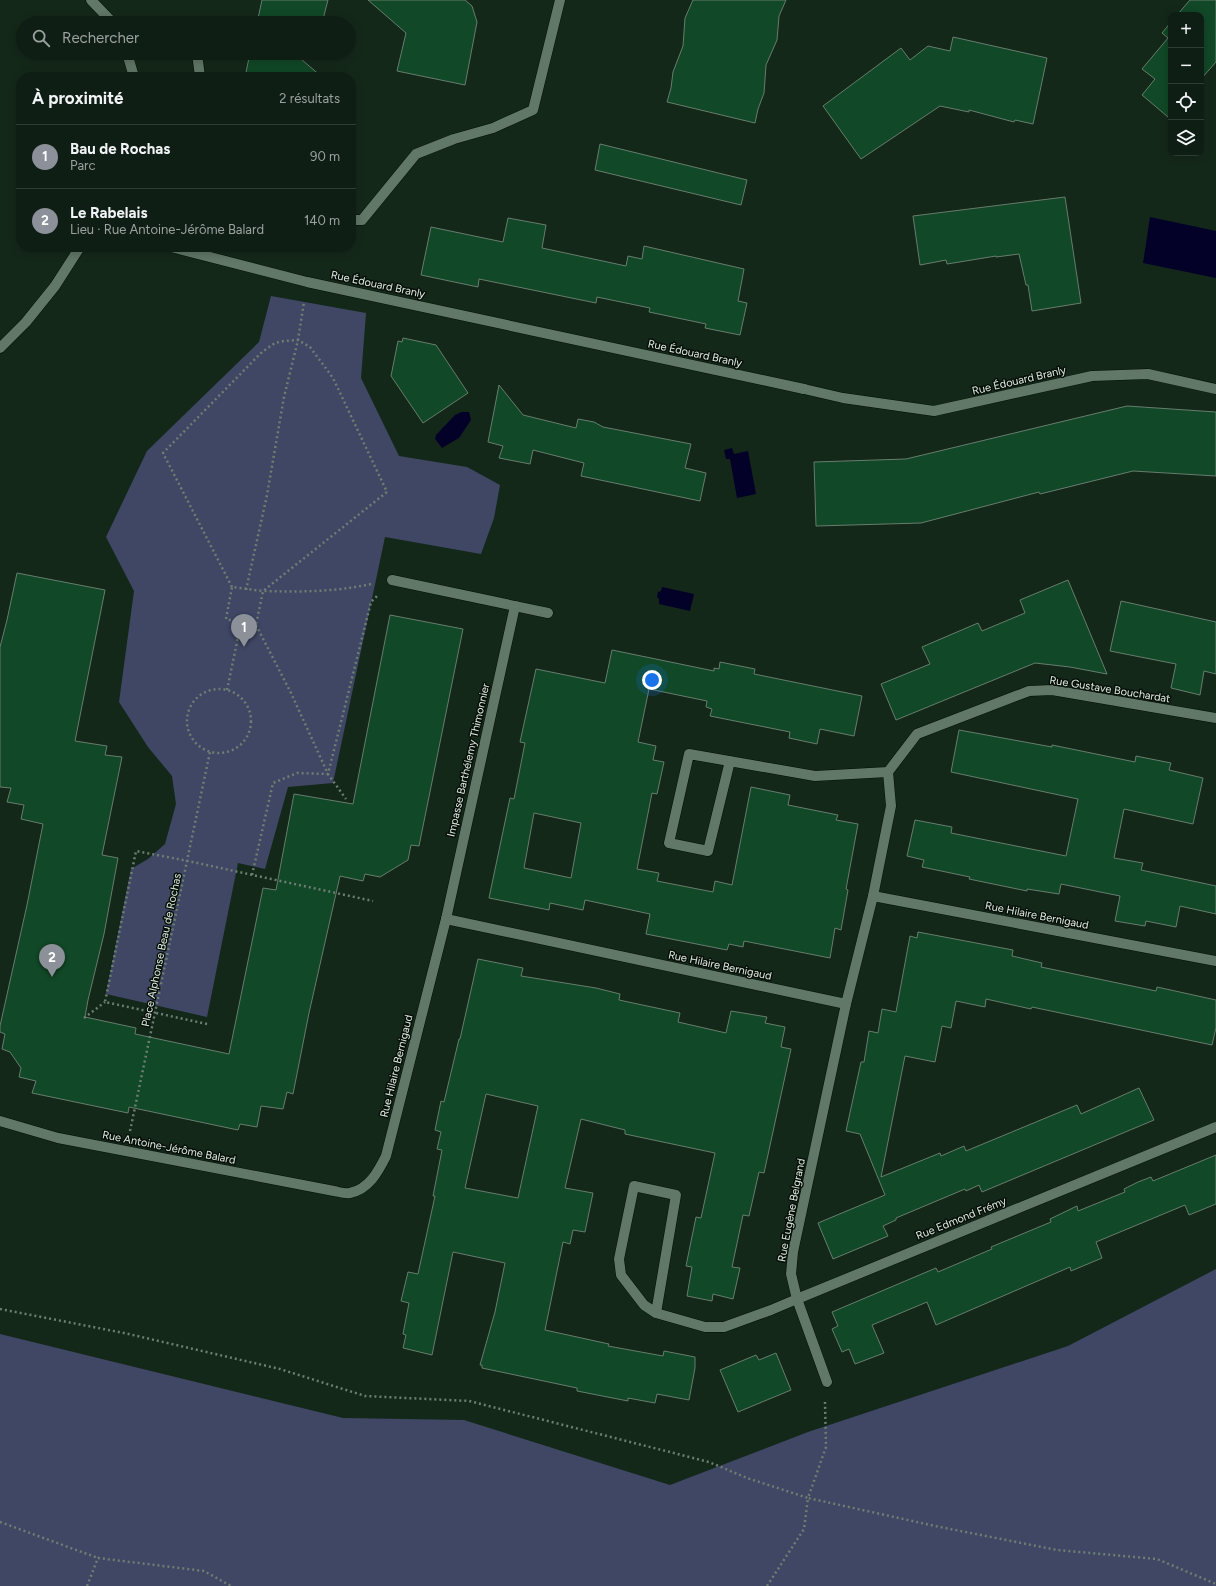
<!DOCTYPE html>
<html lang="fr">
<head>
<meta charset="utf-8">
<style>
  :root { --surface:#0f1e14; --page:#18271d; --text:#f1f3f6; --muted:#9ba2a0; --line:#2f3c34; --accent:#8c9099 }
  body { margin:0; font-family:Figtree,sans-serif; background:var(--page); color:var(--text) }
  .controls { position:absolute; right:12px; top:12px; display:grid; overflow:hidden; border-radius:8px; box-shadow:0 2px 10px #0003 }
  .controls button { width:36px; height:36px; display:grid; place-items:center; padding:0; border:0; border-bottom:1px solid var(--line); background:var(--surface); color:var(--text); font:20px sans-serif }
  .you { position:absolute; left:652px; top:680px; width:14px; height:14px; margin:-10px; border:3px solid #fff; border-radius:50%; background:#1a73e8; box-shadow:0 0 0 6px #1a73e833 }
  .badge { display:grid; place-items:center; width:26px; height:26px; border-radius:50%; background:var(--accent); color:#fff; font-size:13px; font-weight:700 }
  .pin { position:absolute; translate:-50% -33px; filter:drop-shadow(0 1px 2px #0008) }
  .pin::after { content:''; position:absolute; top:21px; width:14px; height:12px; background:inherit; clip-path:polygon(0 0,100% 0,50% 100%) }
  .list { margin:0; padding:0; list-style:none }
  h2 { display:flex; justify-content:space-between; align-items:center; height:52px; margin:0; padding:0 16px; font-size:17px }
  h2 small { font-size:13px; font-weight:400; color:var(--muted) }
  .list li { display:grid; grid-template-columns:26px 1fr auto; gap:12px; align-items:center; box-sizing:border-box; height:64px; padding:0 16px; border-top:1px solid var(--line) }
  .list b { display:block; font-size:15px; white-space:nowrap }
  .list p { margin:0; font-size:13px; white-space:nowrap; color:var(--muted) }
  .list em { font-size:13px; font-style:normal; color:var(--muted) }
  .icon { flex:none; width:22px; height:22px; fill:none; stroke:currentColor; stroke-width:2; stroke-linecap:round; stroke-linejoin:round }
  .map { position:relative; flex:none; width:1216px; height:1586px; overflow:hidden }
  .search { position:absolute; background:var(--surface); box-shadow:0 2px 10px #0003; left:16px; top:16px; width:340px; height:44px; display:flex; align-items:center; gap:10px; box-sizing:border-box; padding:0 14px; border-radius:22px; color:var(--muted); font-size:15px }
  .panel { position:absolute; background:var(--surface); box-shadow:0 2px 10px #0003; left:16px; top:72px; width:340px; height:180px; border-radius:16px }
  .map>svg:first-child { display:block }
  .green { fill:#3f4765 }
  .water { fill:#040129 }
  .building { fill:#114827; stroke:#677d6d; fill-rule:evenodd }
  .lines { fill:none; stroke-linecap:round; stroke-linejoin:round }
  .lane-casing { stroke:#011005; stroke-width:11 }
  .street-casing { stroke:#011005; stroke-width:11 }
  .path { stroke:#6d7e72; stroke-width:2.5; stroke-dasharray:2 3; stroke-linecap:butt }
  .lane { stroke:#617767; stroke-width:10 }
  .street { stroke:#617767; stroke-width:10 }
  .labels { text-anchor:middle; stroke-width:3; stroke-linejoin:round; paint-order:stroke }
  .street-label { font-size:11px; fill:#e0ede3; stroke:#070f09 }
</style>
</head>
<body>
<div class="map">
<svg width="1216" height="1586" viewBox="0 0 1216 1586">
  <rect width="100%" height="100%" fill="#14281a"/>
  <!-- green -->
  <g class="green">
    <polygon points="271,296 366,313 361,378 399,456 467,467 500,485 494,518 481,554 385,537 333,783 288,787 265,869 238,863 207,1017 106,994 131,869 148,859 165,844 176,804 172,776 148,747 119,702 134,591 106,537 147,451 259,342"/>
    <polygon points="1216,1269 1216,1586 0,1586 0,1334 343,1418 464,1420 670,1485 808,1432 1068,1346"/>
  </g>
  <!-- water -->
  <g class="water">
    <polygon points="1150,217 1216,231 1216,278 1143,263"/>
    <polygon points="461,412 469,412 471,420 459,438 442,448 435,439 436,435 455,415"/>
    <polygon points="732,448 734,454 748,451 756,494 737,498 730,459 726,459 724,450"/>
    <polygon points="662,587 694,594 690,611 659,604 659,599 657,597 658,592 661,591"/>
  </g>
  <!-- building -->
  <g class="building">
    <polygon points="262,0 328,0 322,23 257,23"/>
    <polygon points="368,0 465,0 472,6 477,22 465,85 397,71 406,33"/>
    <polygon points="693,0 786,0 779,16 777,40 766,65 764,93 758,109 755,123 667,102 671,88 673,72 683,46 685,18"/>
    <polygon points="1190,0 1216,0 1216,62 1201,79 1201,15 1177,15"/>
    <polygon points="1171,22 1171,114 1168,117 1142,95 1155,79 1142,69 1168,38 1162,33"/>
    <polygon points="953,37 1047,58 1033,124 1015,120 1014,122 969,110 969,112 940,106 861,159 823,106 901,48 910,60 928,46 950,51"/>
    <polygon points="250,53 294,53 322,77 245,77"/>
    <polygon points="600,144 747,180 741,205 595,170"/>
    <polygon points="1065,197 1081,303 1032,311 1028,285 1026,285 1019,254 996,257 996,256 947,264 946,260 920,265 913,216"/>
    <polygon points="508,218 546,225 542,248 626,266 628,256 642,259 644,246 744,269 738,301 747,303 740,335 705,328 706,324 649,312 650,308 597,297 596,303 479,279 478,287 421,275 431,227 503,242"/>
    <polygon points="403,338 436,345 468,393 423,423 391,376 398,341 402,342"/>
    <polygon points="499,385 523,415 576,428 578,419 594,422 603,427 691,444 685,468 706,473 700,501 581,476 584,463 533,450 530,464 499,458 503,446 488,442"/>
    <polygon points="1127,406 1216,412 1216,476 1133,471 1040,494 1039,492 921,523 816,526 814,462 906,459"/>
    <polygon points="17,573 105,590 75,741 107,746 105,755 122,757 102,855 118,858 104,934 88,1000 85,1017 136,1028 135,1034 229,1054 263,888 276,890 294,794 353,804 390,615 463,629 419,846 411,845 408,860 380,877 365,874 363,881 340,876 309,1013 293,1094 287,1092 283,1109 261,1106 257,1127 240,1124 238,1130 129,1107 128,1113 32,1093 36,1081 19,1077 21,1068 10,1052 2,1049 5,1034 0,1032 0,1026 27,905 43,824 21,819 24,805 7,802 11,788 0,787 0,647 7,620"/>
    <polygon points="1068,580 1107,674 1070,667 1035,663 896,720 881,684 930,664 922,647 978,623 982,631 1025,613 1020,600"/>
    <polygon points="1121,601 1216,622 1216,674 1204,671 1200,695 1171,688 1176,664 1110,651"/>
    <path d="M612,650L714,671V668L719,669L720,662L755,669L754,674L862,696L854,736L820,729L817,744L789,738L790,732L710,716L712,709L706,707L707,701L649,689L638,742L656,746L653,760L664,762L657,794L652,793L637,869L659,873L657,881L713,892L715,881L732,885L751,787L790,795L788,805L838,815L836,820L858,824L846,889L848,890L841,930L835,928L830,958L744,941L743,947L729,944L727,950L646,934L650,914L585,900L583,910L550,903L549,910L489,898L510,798L514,799L525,743L520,742L536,669L605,683ZM534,813L581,823L571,878L524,868Z"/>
    <polygon points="959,730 1052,747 1052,745 1135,762 1136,756 1171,763 1169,770 1203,778 1193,824 1124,809 1114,858 1143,863 1141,870 1216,886 1216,914 1180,906 1176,927 1146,921 1145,926 1115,921 1120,896 1061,884 1059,894 1027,889 1027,891 969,879 970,877 922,867 924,860 907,856 915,820 952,827 951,833 1066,856 1078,799 951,772"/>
    <polygon points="918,932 1013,950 1012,956 1042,963 1041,967 1156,991 1157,987 1216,1000 1216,1028 1212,1045 1032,1007 1031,1009 986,999 985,1007 956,1001 951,1028 942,1026 935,1062 905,1056 881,1177 940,1153 941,1156 964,1146 966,1151 1077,1105 1081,1114 1139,1088 1154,1120 982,1192 979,1185 966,1191 965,1189 896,1218 896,1220 883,1226 888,1236 833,1259 818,1223 885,1195 860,1134 846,1131 861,1062 864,1062 869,1031 878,1033 882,1009 896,1012 910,936 917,938"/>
    <path d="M478,959L523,968L521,976L596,988L620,994L619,1000L680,1013L678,1022L726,1033L731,1011L767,1017L765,1023L785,1027L781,1047L791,1049L764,1173L759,1172L749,1216L743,1215L732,1267L740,1268L733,1299L713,1294L712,1301L687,1296L692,1267L686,1266L696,1217L701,1218L715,1153L625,1134V1130L581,1119L565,1188L593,1193L585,1232L573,1230L570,1244L563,1242L545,1330L609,1344L608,1346L663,1356L664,1351L695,1357V1368L689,1400L657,1394L655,1403L628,1398V1401L577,1391V1388L482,1368V1365H480L495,1312L505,1263L453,1252L432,1355L403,1348L406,1335L403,1334L409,1303L401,1301L408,1272L418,1274L435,1196H433L442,1150L437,1149L441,1132L435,1130L441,1101L444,1102L459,1039H460ZM486,1094L538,1106L518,1198L465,1188Z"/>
    <polygon points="1216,1155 1216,1204 1189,1215 1185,1205 1096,1242 1102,1258 1071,1271 1070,1267 936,1325 927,1302 872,1325 884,1353 855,1364 849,1349 842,1352 832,1329 838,1326 832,1312 936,1268 938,1272 992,1249 991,1247 1051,1222 1050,1219 1077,1206 1078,1211 1125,1192 1124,1189 1138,1182 1151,1177 1153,1181"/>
    <polygon points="776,1353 791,1390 738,1412 720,1370 756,1355 759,1360"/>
  </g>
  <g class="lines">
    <!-- lane casing -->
    <g class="lane-casing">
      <g id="lane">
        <polyline points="197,53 200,77"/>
        <polyline points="351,220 362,220 416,154 454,139 493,128 533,110 560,0"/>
        <polyline points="804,389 843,398 934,411 1092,376 1148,374 1216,389"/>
      </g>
    </g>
    <!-- street casing -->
    <g class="street-casing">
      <g id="street">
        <polyline points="91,0 113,23"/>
        <polyline points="127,53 134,77"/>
        <polyline points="171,247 307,282 804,389"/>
        <polyline points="0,348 26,322 55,286 80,247"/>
        <polyline points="392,580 548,613"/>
        <polyline points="730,761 708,851 669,843 689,754 815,776 888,772"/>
        <polyline points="873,896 891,806 888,772 917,734 1029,691 1052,690 1216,718"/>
        <polyline points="446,919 515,606"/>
        <path d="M0,1121L58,1138L334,1191C339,1192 345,1194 350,1193C369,1189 378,1172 386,1156L446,919L846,1004L873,896L1216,961"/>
        <polyline points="656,1313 676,1195 634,1186 619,1259 621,1275 644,1305 656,1313 705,1327 724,1327 771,1310 797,1299 791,1274 793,1252 846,1004"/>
        <polyline points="827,1382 797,1299 1216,1127"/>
      </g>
    </g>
    <!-- path -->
    <g class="path">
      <path d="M232,587L163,453L262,352L275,343L284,341L298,340L310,347L333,378L387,492L263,591C301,592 334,592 371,584"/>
      <polyline points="246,590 267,495 284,397 298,340 304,302"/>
      <polyline points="256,625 291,693 328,774 346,799"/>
      <circle cx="219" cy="721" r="32"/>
      <polyline points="227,690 241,623 256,625 263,591 232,587 226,619 241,623"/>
      <polyline points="252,875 273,783 297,773 328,774 371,602 378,595"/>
      <polyline points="84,1018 105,1002"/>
      <polyline points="207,1024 105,1002 136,851 188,861 373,901"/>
      <polyline points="130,1131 210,752"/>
      <polyline points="0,1309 124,1333 280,1369 365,1396 469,1401 709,1462 747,1478 808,1498 826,1447 825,1402"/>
      <polyline points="0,1522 98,1558"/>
      <polyline points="87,1586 98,1558 204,1571 231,1586"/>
      <polyline points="767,1586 804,1529 808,1498 935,1526 1057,1550 1157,1559 1216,1584"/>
    </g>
    <!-- lane -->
    <use href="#lane" class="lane"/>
    <!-- street -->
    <use href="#street" class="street"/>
  </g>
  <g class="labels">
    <!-- street labels -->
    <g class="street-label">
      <text transform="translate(378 284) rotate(12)" y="4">Rue Édouard Branly</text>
      <text transform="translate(695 353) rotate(12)" y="4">Rue Édouard Branly</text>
      <text transform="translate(1019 380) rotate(-13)" y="4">Rue Édouard Branly</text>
      <text transform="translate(1110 689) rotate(9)" y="4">Rue Gustave Bouchardat</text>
      <text transform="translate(468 760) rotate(-77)" y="4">Impasse Barthélemy Thimonnier</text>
      <text transform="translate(1037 915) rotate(11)" y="4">Rue Hilaire Bernigaud</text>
      <text transform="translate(161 950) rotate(-78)" y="4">Place Alphonse Beau de Rochas</text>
      <text transform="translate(720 965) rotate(12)" y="4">Rue Hilaire Bernigaud</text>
      <text transform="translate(396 1066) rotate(-76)" y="4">Rue Hilaire Bernigaud</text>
      <text transform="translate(169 1147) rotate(11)" y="4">Rue Antoine-Jérôme Balard</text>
      <text transform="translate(791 1210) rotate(-79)" y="4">Rue Eugène Belgrand</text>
      <text transform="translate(961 1218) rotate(-22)" y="4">Rue Edmond Frémy</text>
    </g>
  </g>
</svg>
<div class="controls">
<button>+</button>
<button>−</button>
<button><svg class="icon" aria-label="locate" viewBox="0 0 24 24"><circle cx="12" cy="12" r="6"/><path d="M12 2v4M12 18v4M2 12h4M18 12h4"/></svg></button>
<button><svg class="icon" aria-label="layers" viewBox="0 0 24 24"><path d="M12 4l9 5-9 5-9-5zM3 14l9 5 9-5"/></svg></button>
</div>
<div class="you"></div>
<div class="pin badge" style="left:244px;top:647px">1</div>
<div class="pin badge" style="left:52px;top:977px">2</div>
<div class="search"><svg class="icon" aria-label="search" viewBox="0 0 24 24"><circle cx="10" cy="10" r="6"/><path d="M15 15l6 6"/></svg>Rechercher</div>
<section class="panel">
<h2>À proximité<small>2 résultats</small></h2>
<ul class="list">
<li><span class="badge">1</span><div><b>Bau de Rochas</b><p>Parc</p></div><em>90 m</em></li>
<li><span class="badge">2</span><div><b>Le Rabelais</b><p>Lieu · Rue Antoine-Jérôme Balard</p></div><em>140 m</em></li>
</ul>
</section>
</div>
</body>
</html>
